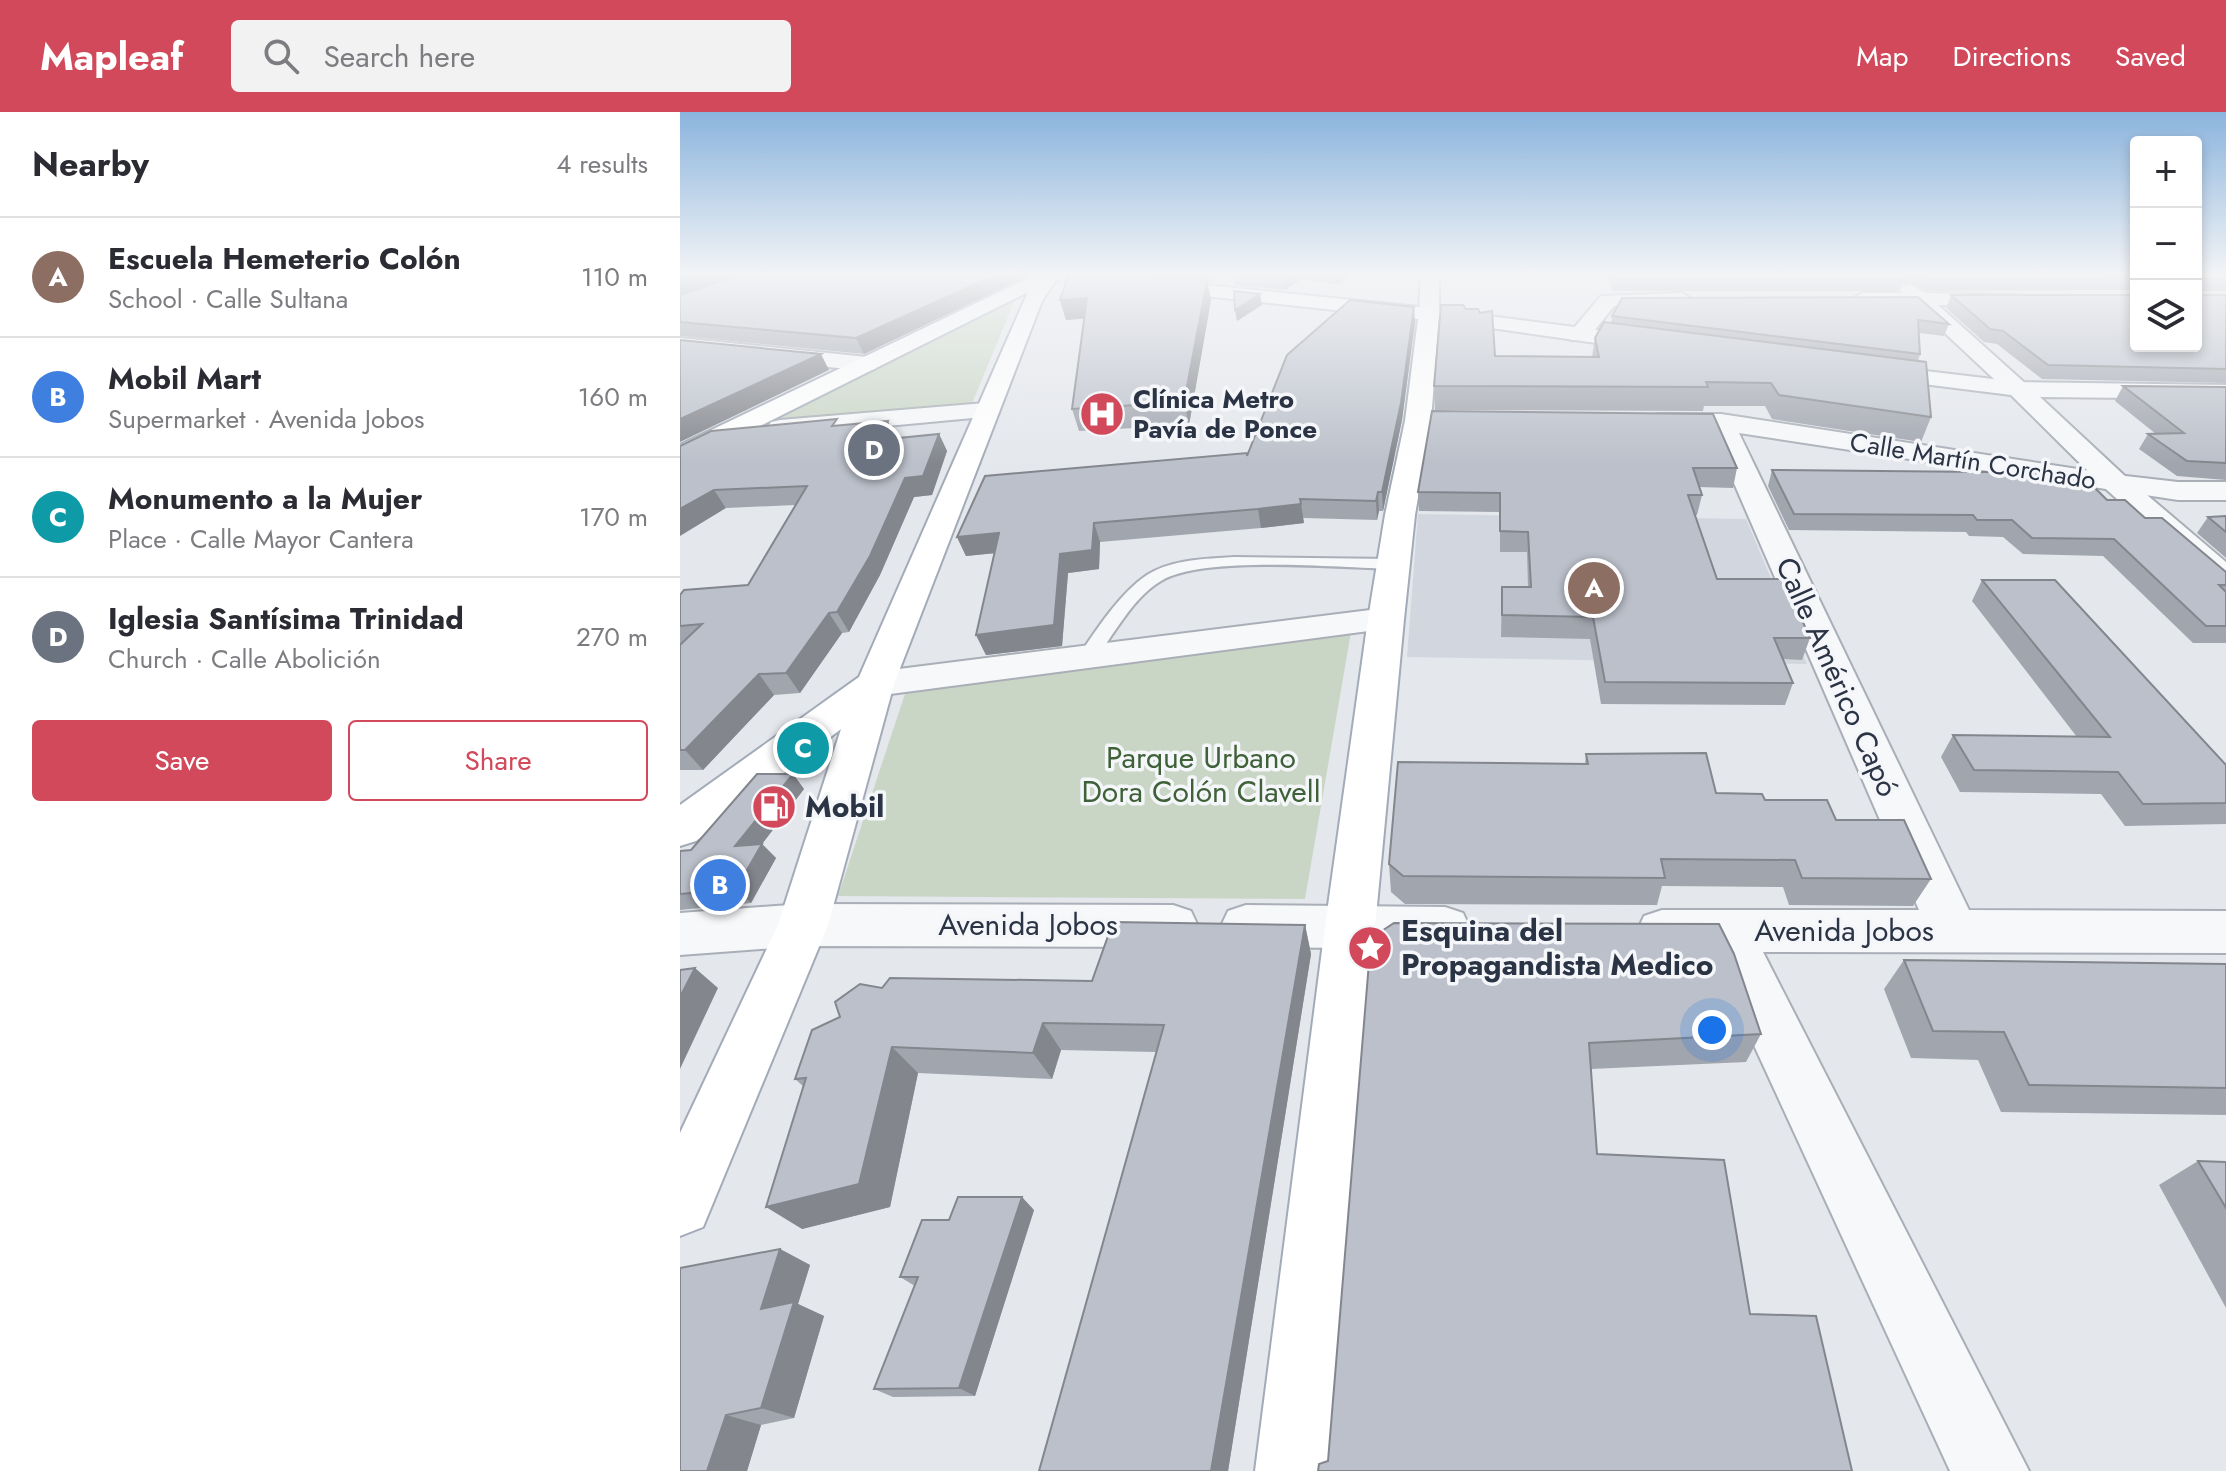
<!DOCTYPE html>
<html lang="en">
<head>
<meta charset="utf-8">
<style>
  :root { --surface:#fff; --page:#f2f2f3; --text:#2b2b33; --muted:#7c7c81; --line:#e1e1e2; --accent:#d1495b }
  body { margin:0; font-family:Jost,sans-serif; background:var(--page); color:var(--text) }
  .controls { position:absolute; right:24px; top:24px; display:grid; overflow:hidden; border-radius:8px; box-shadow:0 4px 12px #0003 }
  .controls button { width:72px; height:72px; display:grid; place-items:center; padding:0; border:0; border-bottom:2px solid var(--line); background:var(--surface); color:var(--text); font:40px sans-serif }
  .you { position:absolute; left:1032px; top:918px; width:28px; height:28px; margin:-20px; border:6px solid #fff; border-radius:50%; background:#1a73e8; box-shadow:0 0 0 12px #1a73e833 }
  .badge { display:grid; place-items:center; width:52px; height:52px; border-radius:50%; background:var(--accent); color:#fff; font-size:26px; font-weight:700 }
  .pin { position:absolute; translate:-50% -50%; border:4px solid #fff; box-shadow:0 2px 8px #0006 }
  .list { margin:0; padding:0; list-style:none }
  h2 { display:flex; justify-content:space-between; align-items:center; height:104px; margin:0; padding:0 32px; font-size:34px }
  h2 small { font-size:26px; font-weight:400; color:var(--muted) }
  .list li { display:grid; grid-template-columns:52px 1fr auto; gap:24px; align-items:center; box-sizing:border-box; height:120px; padding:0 32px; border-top:2px solid var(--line) }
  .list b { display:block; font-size:30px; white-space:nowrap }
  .list p { margin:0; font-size:26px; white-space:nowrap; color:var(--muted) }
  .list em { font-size:26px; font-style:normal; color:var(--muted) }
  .actions { display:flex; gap:16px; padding:24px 32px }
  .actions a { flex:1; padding:18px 0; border:2px solid var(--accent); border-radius:8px; text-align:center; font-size:28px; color:var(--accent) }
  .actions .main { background:var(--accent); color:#fff }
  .icon { flex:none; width:44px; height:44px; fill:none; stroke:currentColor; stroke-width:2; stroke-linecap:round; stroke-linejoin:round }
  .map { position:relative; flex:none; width:1546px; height:1359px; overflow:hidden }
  header { display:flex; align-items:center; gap:48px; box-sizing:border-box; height:112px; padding:0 40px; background:var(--accent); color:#fff }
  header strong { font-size:38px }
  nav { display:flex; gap:44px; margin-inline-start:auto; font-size:28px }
  .search { width:560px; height:72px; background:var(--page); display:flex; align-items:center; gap:20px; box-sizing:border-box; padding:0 28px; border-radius:8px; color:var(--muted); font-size:30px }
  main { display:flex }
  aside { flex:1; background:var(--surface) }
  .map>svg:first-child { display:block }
  .built { fill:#d2d6de }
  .green { fill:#c9d6c5 }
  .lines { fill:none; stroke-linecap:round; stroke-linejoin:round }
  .service-casing { stroke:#a9aeb7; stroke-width:4 }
  .minor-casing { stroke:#a9aeb7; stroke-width:4 }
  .tertiary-casing { stroke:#a9aeb7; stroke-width:4 }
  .primary-casing { stroke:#a3abb8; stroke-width:4 }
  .service { fill:#f7f8fa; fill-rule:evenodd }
  .minor { fill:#f7f8fa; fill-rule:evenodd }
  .tertiary { fill:#f7f8fa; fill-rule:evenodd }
  .primary { fill:#fff; fill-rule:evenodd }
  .wall { fill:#a1a5ae }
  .shaded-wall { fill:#83868d }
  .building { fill:#bbc0ca; stroke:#83868d; stroke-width:2 }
  .labels { text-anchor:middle; stroke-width:7; stroke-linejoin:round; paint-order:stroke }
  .far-poi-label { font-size:26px; font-weight:bold; fill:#2b3445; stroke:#f4f6f9; text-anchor:start }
  .far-street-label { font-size:26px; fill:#2b3445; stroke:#f4f6f9 }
  .street-label { font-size:30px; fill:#2b3445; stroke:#f4f6f9 }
  .park-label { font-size:30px; fill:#3f6138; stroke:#f4f6f9 }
  .poi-label { font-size:30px; font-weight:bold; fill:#2b3445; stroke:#f4f6f9; text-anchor:start }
</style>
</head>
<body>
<header>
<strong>Mapleaf</strong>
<div class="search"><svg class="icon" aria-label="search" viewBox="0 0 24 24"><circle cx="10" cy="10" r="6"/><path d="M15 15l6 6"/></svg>Search here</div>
<nav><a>Map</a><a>Directions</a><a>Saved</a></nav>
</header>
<main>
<aside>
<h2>Nearby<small>4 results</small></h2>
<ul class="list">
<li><span class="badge" style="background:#8d6e63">A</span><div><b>Escuela Hemeterio Colón</b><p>School · Calle Sultana</p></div><em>110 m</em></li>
<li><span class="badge" style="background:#3f7fe0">B</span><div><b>Mobil Mart</b><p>Supermarket · Avenida Jobos</p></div><em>160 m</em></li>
<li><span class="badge" style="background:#0f9aa8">C</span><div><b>Monumento a la Mujer</b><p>Place · Calle Mayor Cantera</p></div><em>170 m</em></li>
<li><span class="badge" style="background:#6b7280">D</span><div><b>Iglesia Santísima Trinidad</b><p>Church · Calle Abolición</p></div><em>270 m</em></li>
</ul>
<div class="actions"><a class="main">Save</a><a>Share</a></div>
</aside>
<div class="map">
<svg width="1546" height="1359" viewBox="0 0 1546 1359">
  <rect width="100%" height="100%" fill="#e4e7ec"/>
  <!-- built -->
  <polygon class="built" points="738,402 1066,407 1127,552 727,545"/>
  <!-- green -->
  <g class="green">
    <polygon points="322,190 334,190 290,296 82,313"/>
    <polygon points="671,520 625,787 158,784 227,576"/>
  </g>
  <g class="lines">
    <!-- service casing -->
    <g class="service-casing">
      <path id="service" d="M554,445L713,447L721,452L713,457C660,456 523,443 481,469C453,485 433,524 414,549H400L398,545C416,518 440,481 467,463C492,447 526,447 554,445Z"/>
    </g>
    <!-- minor casing -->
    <g class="minor-casing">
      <g id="minor">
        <polygon points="358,162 380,162 371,167 361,166"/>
        <polygon points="741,162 759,162 759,202 756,206 742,206 739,202"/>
        <polygon points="1230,172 1245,181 1337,183 1340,187 1337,191 1330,193 1258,193 1346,272 1350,277 1346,282 1330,282 1235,193 1182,193 1172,187 1182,181 1223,181 1220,178 1223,174"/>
        <polygon points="1002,181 1012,187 1009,191 934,194 907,228 891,228 888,223 921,184"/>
        <polygon points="0,226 187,245 195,247 198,252 195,257 187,259 0,240"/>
        <polygon points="305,291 314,294 318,299 314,304 100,324 91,322 87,316 91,310 100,308"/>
        <polygon points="978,302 1041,302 1437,363 1498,370 1546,370 1546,388 1498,388 1059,321 1289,798 1546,799 1546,841 1083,840 1349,1359 1270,1359 1031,840 982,840 964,834 957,819 964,804 982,798 1239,798 1031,318 969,315 965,310 969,305"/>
        <polygon points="706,496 719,499 724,507 719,515 195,584 181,581 176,572 181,563 195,560"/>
        <polygon points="123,792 493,793 511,799 518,814 511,829 493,835 123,834 0,843 0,801"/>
        <polygon points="566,793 765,795 783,801 790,816 783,831 765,837 566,835 548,829 541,814 548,799"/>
      </g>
    </g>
    <!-- tertiary casing -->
    <g class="tertiary-casing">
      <g id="tertiary">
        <polygon points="755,197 972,225 983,232 972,239 748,207 745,203"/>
        <polygon points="1187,252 1338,270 1546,273 1546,287 1360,285 1447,366 1546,450 1546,477 1534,474 1427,378 1331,283 1179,264 1175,259 1179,254"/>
      </g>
    </g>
    <!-- primary casing -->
    <g class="primary-casing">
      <polygon id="primary" points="357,162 421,162 749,196 759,202 751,309 735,403 724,507 695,815 653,1359 575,1359 645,815 688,507 705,403 725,309 738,207 376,168 362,189 214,572 148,813 23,1115 0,1124 0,1021 98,813 161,617 16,729 0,734 0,693 179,565 348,180 10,349 0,351 0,333"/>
    </g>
    <!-- service -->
    <use href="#service" class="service"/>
    <!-- minor -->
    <use href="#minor" class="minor"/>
    <!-- tertiary -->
    <use href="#tertiary" class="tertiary"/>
    <!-- primary -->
    <use href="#primary" class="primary"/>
  </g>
  <!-- wall -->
  <g class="wall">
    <polygon points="63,162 352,162 184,242 0,224 0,183"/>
    <polygon points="389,162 535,162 534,171 527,170 531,188 509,313 399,319 392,297 404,206 386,208 380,188"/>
    <polygon points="554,162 673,162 658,172 620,168 605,178 555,173"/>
    <polygon points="926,162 1456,162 1456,178 1246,179 1229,169 1221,172 1217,179 933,179"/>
    <polygon points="1516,162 1546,162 1546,179 1521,179 1521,183 1546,183 1546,271 1362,267 1317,232 1304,230 1266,196 1271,183 1456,234"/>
    <polygon points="1238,185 1269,212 1264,224 1239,221 1240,242 1238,249 1251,305 1241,330 1092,307 1085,294 1024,294 1023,299 755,298 754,274 815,244 912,245 915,226 931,211 932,204"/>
    <polygon points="735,210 722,308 703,399 699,399 697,408 623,406 624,411 581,416 420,430 419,457 388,461 382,534 306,543 296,523 314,441 286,444 277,425 567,344"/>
    <polygon points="1443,274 1546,275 1546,368 1497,364 1459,337 1468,322 1476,322 1435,289"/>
    <polygon points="752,299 1057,356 1053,376 1019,375 1022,383 1017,403 1015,403 1037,467 1130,526 1122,548 1103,547 1113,571 1105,593 921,592 910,527 821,525 822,475 848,475 847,440 820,440 820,400 739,399 738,380"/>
    <polygon points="160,314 215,326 259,322 267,339 252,383 234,385 200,463 169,520 162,521 120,581 94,583 23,658 0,658 0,483 68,473 115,393 46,396 0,334"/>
    <polygon points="1092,358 1404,373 1427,388 1465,406 1546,460 1546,531 1513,531 1423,444 1343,442 1323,425 1289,424 1286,420 1109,418 1088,374"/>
    <polygon points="1546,404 1546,446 1517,421 1528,405"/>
    <polygon points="1302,468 1546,653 1546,712 1445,714 1421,682 1280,680 1261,645 1273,623 1397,625 1292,489"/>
    <polygon points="906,642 1036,681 1085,688 1156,708 1251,767 1233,794 1109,793 1103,775 982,774 977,793 725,792 711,780 709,752 905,652"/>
    <polygon points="113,662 124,677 82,732 96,746 71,791 0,798 0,739 11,738"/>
    <polygon points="714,811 1081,922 1066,950 911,957 648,1349"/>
    <polygon points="625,813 631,842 548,1359 359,1359 476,940 381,938 372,967 238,961 210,1095 122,1117 124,975 115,967 160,905 202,876 412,869"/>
    <polygon points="1224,848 1546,852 1546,1003 1321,1000 1298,948 1231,946 1204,877"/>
    <polygon points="1518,1049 1546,1050 1546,1196 1479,1073"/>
    <polygon points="354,1098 295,1284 213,1285 194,1277 235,1174 220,1165 269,1108"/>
    <polygon points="100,1137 130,1153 118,1192 144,1204 114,1306 81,1313 67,1359 0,1359"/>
  </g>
  <!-- shaded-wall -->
  <g class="shaded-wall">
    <polygon points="12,162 59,162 0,183 0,166"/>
    <polygon points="318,162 352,162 184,242 176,226"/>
    <polygon points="609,162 619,162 620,168 605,178 603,166"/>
    <polygon points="657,162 673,162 658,172"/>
    <polygon points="1224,162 1232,162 1229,169 1221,172 1217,179"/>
    <polygon points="527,169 531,188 509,313 504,290"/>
    <polygon points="580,182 582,193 557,209 555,198"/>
    <polygon points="407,186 412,206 386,208 380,188"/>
    <polygon points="734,195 735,210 722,308 703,399 702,380"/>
    <polygon points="141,242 149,258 0,330 0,307"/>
    <polygon points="208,309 216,327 198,328"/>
    <polygon points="259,322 267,339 252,383 234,385 200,463 169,520 157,500 225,366"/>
    <polygon points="34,378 46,396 0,424 0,397"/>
    <polygon points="698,380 699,399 697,408 696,389"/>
    <polygon points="621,392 624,411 581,416 578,397"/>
    <polygon points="414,411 420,430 419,457 388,461 382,534 306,543 296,523 380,442"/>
    <polygon points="319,421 327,440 286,444 277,425"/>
    <polygon points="149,501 162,521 120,581 106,561"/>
    <polygon points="79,562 94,583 23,658 5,638"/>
    <polygon points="113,662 124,677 69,749 55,734"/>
    <polygon points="82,732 96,746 71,791 56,777"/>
    <polygon points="625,813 631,842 548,1359 531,1359"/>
    <polygon points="15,856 38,876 0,957 0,885"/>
    <polygon points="363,911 381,938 372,967 353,941"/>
    <polygon points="212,935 238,961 210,1095 122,1117 86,1095"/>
    <polygon points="342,1085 354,1098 295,1284 279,1276"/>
    <polygon points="100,1137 130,1153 118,1192 144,1204 114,1306 81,1296 81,1197"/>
    <polygon points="46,1303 81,1313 67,1359 27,1359"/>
  </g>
  <!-- building -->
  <g class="building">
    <polygon points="0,162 12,162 0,166"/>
    <polygon points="63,162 318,162 176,226 0,210 0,183"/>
    <polygon points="389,162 458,162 527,169 504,290 392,297 407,186 380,188"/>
    <polygon points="562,162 609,162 603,166"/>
    <polygon points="932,162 1224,162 1221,167 935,167"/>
    <polygon points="1241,162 1456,162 1456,166 1250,167"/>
    <polygon points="1516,162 1546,162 1546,167 1521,167 1521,183 1546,183 1546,257 1368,253 1323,219 1310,217 1271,183 1456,183 1456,234 1516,234"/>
    <polygon points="554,179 580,182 555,198"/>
    <polygon points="1238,185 1269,212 1238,208 1240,242 932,204 942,186"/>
    <polygon points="670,188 734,195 721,291 702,380 698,380 696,389 620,387 621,392 578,397 414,411 412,438 380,442 374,513 296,523 319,421 277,425 305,364 567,341 567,344 607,243"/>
    <polygon points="761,193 783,193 786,197 798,197 800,201 812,199 815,244 919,245 915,226 924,210 1246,250 1251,305 1099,283 1091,271 1026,270 1028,275 754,274"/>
    <polygon points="0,228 141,242 0,307"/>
    <polygon points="1443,274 1546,275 1546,351 1507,349 1468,322 1504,321"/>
    <polygon points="752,299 1033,302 1057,356 1013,356 1022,383 1008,383 1037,467 1104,467 1130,526 1094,526 1113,571 925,570 913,505 822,503 822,475 851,475 848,420 820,419 820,381 738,380"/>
    <polygon points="157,307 152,314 208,309 198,328 259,322 243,364 225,366 190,444 157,500 149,501 106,561 79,562 5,638 0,638 0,533 22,512 0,514 0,483 4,478 68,473 127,374 34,378 0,397 0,334 31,319"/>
    <polygon points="1092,358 1392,361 1404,373 1412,373 1427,388 1445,388 1465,406 1482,406 1546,460 1546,473 1539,473 1546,480 1546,514 1526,514 1434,427 1352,426 1332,408 1297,408 1293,403 1114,402"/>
    <polygon points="1546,404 1546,420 1528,405"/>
    <polygon points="1302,468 1375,468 1546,653 1546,691 1463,692 1438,660 1294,658 1273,623 1430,625"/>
    <polygon points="1026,641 1036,681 1082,682 1085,688 1147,688 1156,708 1224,708 1251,767 1122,766 1115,748 981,747 985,766 723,764 709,752 718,650 908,652 906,642"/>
    <polygon points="77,662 113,662 55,734 82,732 56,777 0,782 0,739 11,738"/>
    <polygon points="433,810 625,813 531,1359 359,1359 484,913 363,911 353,941 212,935 179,1072 86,1095 126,966 115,967 132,918 160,905 155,890 180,872 202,876 210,866 412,869"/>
    <polygon points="714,811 1039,812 1054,842 1081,922 909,931 917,1042 1044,1048 1070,1202 1136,1204 1172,1359 638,1359 639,1352 648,1349 691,826"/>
    <polygon points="1224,848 1546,852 1546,976 1349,973 1324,920 1253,919"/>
    <polygon points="15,856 0,885 0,858"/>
    <polygon points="1518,1049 1546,1050 1546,1096"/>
    <polygon points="278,1085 342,1085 279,1276 194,1277 238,1165 220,1165 242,1108 269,1108"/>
    <polygon points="100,1137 81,1197 114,1190 81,1296 46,1303 27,1359 0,1359 0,1156"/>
  </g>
  <!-- sky -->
  <linearGradient id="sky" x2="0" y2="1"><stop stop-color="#8bb4dd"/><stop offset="0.46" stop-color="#f3f4f6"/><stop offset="1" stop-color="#f3f4f6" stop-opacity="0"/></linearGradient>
  <rect width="1546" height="352" fill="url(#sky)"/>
  <!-- icons -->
  <defs>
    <g id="hospital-disc" transform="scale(2.3)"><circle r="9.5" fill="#d1495b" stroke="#f4f6f9"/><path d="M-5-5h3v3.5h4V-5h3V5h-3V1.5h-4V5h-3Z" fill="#fff"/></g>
    <g id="fuel-disc" transform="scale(2.3)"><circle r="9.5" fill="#d1495b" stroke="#f4f6f9"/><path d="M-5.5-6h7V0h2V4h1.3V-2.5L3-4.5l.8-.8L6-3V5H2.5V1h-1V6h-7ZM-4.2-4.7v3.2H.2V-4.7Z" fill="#fff"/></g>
    <g id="sight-disc" transform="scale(2.3)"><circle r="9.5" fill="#d1495b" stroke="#f4f6f9"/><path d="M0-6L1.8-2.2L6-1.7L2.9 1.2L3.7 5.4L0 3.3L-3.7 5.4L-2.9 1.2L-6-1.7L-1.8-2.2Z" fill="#fff"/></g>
  </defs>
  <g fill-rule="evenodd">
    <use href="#hospital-disc" x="422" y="302"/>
    <use href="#fuel-disc" x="94" y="695"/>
    <use href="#sight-disc" x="690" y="836"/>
  </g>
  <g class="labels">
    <!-- far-poi labels -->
    <g class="far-poi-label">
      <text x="453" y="296">Clínica Metro<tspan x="453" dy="30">Pavía de Ponce</tspan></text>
    </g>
    <!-- far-street labels -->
    <g class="far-street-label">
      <text transform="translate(1293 349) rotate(9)" y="9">Calle Martín Corchado</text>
    </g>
    <!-- street labels -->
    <g class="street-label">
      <text transform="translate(1157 565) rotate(66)" y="10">Calle Américo Capó</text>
      <text x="348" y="823">Avenida Jobos</text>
      <text x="1164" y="829">Avenida Jobos</text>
    </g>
    <!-- park labels -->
    <g class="park-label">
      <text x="521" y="656">Parque Urbano<tspan x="521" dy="34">Dora Colón Clavell</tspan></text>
    </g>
    <!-- poi labels -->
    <g class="poi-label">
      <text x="125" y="705">Mobil</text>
      <text x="721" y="829">Esquina del<tspan x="721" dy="34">Propagandista Medico</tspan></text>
    </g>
  </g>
</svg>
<div class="controls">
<button>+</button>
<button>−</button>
<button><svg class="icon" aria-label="layers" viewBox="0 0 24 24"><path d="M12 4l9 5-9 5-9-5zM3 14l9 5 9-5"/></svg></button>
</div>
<div class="you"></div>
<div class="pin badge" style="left:914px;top:476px;background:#8d6e63">A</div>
<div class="pin badge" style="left:40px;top:773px;background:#3f7fe0">B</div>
<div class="pin badge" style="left:123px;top:636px;background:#0f9aa8">C</div>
<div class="pin badge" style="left:194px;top:338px;background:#6b7280">D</div>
</div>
</main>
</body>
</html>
